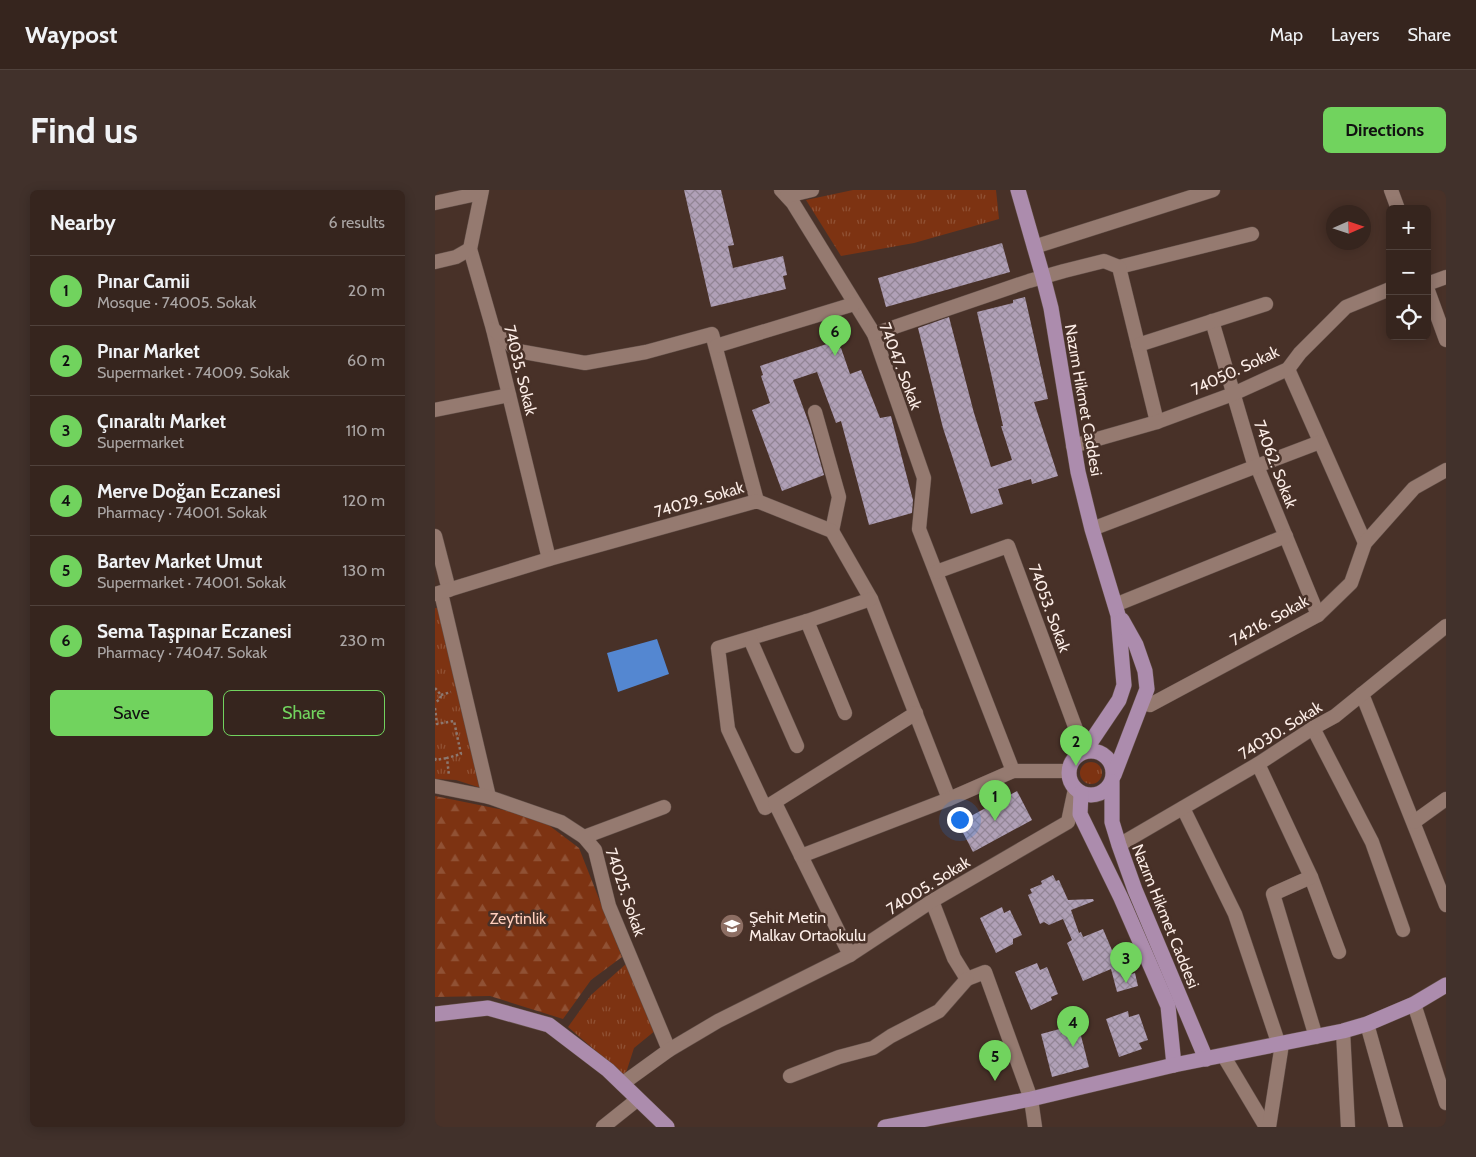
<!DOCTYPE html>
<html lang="en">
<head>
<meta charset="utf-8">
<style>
  :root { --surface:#36251e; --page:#41312b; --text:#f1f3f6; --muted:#aaa5a4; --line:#50423c; --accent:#71d35e }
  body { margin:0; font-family:Cabin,sans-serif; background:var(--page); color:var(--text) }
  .controls { position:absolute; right:15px; top:15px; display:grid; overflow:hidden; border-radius:8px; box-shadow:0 2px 12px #0003 }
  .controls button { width:45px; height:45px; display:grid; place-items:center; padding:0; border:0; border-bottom:1px solid var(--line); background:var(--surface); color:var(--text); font:25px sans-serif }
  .compass { position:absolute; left:891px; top:15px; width:45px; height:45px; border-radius:50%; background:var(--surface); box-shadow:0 2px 12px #0003; rotate:87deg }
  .you { position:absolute; left:524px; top:629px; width:18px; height:18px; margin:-12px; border:4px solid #fff; border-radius:50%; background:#1a73e8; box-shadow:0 0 0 8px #1a73e833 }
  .badge { display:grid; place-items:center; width:32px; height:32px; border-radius:50%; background:var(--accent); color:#111; font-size:16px; font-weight:700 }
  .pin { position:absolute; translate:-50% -41px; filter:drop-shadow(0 1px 2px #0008) }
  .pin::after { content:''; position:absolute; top:26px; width:18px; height:15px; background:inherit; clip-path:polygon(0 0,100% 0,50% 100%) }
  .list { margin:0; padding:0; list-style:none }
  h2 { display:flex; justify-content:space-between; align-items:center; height:65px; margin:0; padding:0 20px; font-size:21px }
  h2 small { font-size:16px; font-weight:400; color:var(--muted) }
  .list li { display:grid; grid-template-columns:32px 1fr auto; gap:15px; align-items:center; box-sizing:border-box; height:70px; padding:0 20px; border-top:1px solid var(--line) }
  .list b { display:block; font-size:19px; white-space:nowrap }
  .list p { margin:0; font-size:16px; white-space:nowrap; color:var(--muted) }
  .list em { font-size:16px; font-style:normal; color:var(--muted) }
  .actions { display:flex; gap:10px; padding:15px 20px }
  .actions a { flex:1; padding:11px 0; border:1px solid var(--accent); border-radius:8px; text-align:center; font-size:18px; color:var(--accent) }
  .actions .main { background:var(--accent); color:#111 }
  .icon { flex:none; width:28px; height:28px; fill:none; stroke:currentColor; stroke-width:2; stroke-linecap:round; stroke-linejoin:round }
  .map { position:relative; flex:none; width:1011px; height:937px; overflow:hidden; border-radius:8px }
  header { display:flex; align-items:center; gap:30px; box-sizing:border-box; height:70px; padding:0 25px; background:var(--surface); border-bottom:1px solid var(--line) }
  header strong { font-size:24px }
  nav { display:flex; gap:28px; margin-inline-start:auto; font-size:18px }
  .intro { display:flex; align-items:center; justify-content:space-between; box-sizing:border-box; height:120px; padding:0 30px }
  h1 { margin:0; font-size:35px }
  .button { padding:12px 22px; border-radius:8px; background:var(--accent); color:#111; font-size:18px; font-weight:700 }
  main { display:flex; gap:30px; padding:0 30px }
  aside { flex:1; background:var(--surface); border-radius:8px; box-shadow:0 2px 12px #0003 }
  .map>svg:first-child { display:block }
  .grass { fill:url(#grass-tufts) }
  .forest { fill:url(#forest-firs) }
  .water { fill:#5487d1 }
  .building { fill:url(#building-cross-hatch) }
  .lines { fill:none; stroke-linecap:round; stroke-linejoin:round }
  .minor-casing { stroke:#635049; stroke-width:15 }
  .major-casing { stroke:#635049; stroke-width:16 }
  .path { stroke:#8c7870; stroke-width:2.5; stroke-dasharray:2.5 2.5; stroke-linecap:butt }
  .minor { stroke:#957a70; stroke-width:14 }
  .major { stroke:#ac8cad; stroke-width:15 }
  .labels { text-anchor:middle; stroke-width:5; stroke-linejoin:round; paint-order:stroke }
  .street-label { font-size:16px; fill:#fcede7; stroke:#483128 }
  .poi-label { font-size:16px; fill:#fcede7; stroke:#483128; text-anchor:start }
  .park-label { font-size:16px; fill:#ffcdbb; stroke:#483128 }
</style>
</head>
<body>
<header>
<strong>Waypost</strong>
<nav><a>Map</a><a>Layers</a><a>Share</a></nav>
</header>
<div class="intro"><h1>Find us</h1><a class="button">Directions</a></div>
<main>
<aside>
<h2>Nearby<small>6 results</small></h2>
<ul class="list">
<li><span class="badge">1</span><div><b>Pınar Camii</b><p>Mosque · 74005. Sokak</p></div><em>20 m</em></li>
<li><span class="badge">2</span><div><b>Pınar Market</b><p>Supermarket · 74009. Sokak</p></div><em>60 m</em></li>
<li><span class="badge">3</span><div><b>Çınaraltı Market</b><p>Supermarket</p></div><em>110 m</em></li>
<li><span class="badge">4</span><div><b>Merve Doğan Eczanesi</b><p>Pharmacy · 74001. Sokak</p></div><em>120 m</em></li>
<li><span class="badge">5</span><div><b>Bartev Market Umut</b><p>Supermarket · 74001. Sokak</p></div><em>130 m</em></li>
<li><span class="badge">6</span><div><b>Sema Taşpınar Eczanesi</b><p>Pharmacy · 74047. Sokak</p></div><em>230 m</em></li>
</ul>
<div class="actions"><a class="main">Save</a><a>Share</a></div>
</aside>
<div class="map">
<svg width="1011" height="937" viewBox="0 0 1011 937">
  <defs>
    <pattern id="grass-tufts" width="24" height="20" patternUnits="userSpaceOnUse" patternTransform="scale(1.25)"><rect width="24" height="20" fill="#7d3312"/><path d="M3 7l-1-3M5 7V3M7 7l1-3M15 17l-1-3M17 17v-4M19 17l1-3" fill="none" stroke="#905134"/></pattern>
    <pattern id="forest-firs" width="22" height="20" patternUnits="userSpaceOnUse" patternTransform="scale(1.25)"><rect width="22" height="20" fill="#7d3312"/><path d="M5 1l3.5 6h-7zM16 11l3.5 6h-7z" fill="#905134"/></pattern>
    <pattern id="building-cross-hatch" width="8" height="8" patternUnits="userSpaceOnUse" patternTransform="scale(1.25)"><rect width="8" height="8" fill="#b0a0b7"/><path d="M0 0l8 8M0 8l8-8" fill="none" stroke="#928595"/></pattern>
  </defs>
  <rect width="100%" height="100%" fill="#483128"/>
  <!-- grass -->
  <g class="grass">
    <polygon points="418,0 561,0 564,29 479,53 406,66 371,10"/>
    <polygon points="0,418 3,418 46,598 21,590 0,589"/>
    <circle cx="656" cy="583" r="11"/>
    <polygon points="191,774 221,840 199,858 190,886 133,837 156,805"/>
  </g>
  <!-- forest -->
  <polygon class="forest" points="0,606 103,627 144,658 187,767 156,790 128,829 55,806 0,807"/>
  <!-- water -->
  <polygon class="water" points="222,449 234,484 183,502 172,463"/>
  <!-- building -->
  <g class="building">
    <polygon points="249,0 286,0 299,55 293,56 298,78 348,66 352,85 348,86 351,99 276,117"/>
    <polygon points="567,53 575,82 451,117 443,88"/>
    <polygon points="590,107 613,209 599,212 623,286 597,294 596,289 563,299 568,314 536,324 508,238 483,138 514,127 539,223 556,277 577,270 566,236 568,236 542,122 578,113 578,110"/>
    <polygon points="401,151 403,159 406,158 415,184 426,180 445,228 456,226 478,310 477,323 434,335 406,231 401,233 382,182 358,190 375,236 389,285 347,301 317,220 335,213 326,186 328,185 325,176"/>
    <polygon points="582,601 597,630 538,662 523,633"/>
    <polygon points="618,685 621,691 624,690 633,710 658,709 659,711 636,720 644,743 646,742 648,747 668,739 688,786 700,783 703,796 682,802 676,779 648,791 632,753 637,750 628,729 614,735 609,732 605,734 593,705 597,703 595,699 607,694 606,691"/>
    <polygon points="567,717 569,723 575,720 587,745 578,749 578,754 561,763 545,728"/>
    <polygon points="602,773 605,780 612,777 623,804 616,807 617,810 596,820 580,782"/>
    <polygon points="693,821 694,827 704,824 713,850 704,853 707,859 684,867 671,829"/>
    <polygon points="643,834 654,877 617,887 606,844"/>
  </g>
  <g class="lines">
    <!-- minor casing -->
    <g class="minor-casing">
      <g id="minor">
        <polyline points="47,0 35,59 58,139 114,369"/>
        <polyline points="346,0 358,13 439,144 489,288 484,339 578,581"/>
        <polyline points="956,0 963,19"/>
        <polyline points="352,6 377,0"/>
        <polyline points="0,13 37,5 46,0"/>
        <polyline points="599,57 778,0"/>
        <polyline points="0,72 21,67 35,59"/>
        <polyline points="684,77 817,44"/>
        <polyline points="992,94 1011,87"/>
        <polyline points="992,98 1011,150"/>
        <polyline points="777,131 820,277 824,281 883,425"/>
        <polyline points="58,139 83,161 150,173 211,162 277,144 322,311"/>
        <polyline points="439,144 594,91 629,81 669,71 684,77 722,232"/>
        <polyline points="703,155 831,114"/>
        <polyline points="281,156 419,114"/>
        <polyline points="853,179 930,353"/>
        <polyline points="0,220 74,205"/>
        <polyline points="380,222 404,307 397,341"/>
        <polyline points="638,256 722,232 798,204 853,179 865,163 911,117 955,99"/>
        <polyline points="657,339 885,252"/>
        <polyline points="0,346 14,400"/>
        <polyline points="501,382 573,356 642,542 642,565"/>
        <polyline points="6,403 54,607"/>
        <polyline points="0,404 114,369 322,311 397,341 436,409 514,609"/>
        <polyline points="436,409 372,431 283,458 293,539 330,618 481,523"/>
        <polyline points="680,415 851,346"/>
        <polyline points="372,431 410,523"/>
        <polyline points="315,449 362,556"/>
        <polyline points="927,504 1011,715"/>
        <polyline points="707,513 715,515 883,425 916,393 930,353 979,298 1011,280"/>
        <polyline points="878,538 937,652 968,740"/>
        <polyline points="823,574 876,687 904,762"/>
        <polyline points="0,596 54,607 126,632 149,647 160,660 174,716 234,860"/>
        <polyline points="340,613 415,765"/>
        <polyline points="748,618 800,724 844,855"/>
        <polyline points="979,632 1011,609"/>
        <polyline points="149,647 229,617"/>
        <polyline points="684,655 823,574 878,538 900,526 1011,436"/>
        <polyline points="366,666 514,609 578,581 634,581"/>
        <polyline points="876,687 838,704 881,847"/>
        <polyline points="497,711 519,768 532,789 550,782 596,909 600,937"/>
        <polyline points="979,814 1011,913"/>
        <polyline points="932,834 961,937"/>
        <polyline points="908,841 913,937"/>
        <polyline points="788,865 831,937"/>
        <polyline points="355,886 404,867 438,858 456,846 504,821 532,789"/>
        <polyline points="187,894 234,860 283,831 415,765 497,711 633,632 640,599"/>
        <polyline points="168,937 203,909"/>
        <polyline points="834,937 847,854"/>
      </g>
    </g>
    <!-- major casing -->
    <g class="major-casing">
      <g id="major">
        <polyline points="583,0 608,87 616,118 643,282 657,339 683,425 689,495 684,510 649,562"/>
        <circle cx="656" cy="583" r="22"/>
        <polyline points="679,585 712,499 710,481 701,455 687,430"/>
        <polyline points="677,592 677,632 684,655 700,700 771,869"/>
        <polyline points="646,603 645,624 686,708 733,816 739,875"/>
        <polyline points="0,824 53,818 114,835 173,880 232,937"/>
        <polyline points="450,937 596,909 739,875 908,841 932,834 979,814 1011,795"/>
      </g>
    </g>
    <!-- path -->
    <g class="path">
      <polyline points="0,498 6,505 5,509 0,513"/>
      <polyline points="6,505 16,502"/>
      <polyline points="0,518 2,534 19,531 26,564 12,568 14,586"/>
      <polyline points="0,568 1,570 12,568"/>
    </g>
    <!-- minor -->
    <use href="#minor" class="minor"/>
    <!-- major -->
    <use href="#major" class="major"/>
  </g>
  <!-- icons -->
  <defs>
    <g id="school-disc" transform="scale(1.25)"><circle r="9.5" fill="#8d6e63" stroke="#483128"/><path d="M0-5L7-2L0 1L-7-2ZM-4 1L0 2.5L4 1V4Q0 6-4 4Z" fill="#fff"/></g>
  </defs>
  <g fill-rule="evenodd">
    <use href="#school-disc" x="297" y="736"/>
  </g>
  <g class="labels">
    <!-- street labels -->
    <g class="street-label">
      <text transform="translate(466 176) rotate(69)" y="6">74047. Sokak</text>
      <text transform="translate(86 180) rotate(76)" y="6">74035. Sokak</text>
      <text transform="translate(800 180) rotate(-25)" y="6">74050. Sokak</text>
      <text transform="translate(649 210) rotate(80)" y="6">Nazım Hikmet Caddesi</text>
      <text transform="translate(841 274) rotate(69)" y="6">74062. Sokak</text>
      <text transform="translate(264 309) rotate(-16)" y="6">74029. Sokak</text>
      <text transform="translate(615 418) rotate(70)" y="6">74053. Sokak</text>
      <text transform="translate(834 430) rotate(-29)" y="6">74216. Sokak</text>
      <text transform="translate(845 540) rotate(-32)" y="6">74030. Sokak</text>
      <text transform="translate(493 695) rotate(-32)" y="6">74005. Sokak</text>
      <text transform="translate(191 702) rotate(71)" y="6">74025. Sokak</text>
      <text transform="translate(731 726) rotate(68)" y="6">Nazım Hikmet Caddesi</text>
    </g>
    <!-- poi labels -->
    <g class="poi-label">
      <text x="314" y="733">Şehit Metin<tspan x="314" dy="18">Malkav Ortaokulu</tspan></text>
    </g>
    <!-- park labels -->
    <g class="park-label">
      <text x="83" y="734">Zeytinlik</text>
    </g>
  </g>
</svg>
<div class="controls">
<button>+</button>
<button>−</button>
<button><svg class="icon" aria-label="locate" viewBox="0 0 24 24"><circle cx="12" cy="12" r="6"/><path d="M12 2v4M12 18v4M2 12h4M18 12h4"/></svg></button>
</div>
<svg class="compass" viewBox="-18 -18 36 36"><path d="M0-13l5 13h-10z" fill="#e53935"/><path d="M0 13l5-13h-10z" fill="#aaa5a4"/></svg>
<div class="you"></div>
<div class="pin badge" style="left:560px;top:631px">1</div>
<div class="pin badge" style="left:641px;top:576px">2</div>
<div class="pin badge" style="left:691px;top:793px">3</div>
<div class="pin badge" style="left:638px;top:857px">4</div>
<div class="pin badge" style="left:560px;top:891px">5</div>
<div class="pin badge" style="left:400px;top:166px">6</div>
</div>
</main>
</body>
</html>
